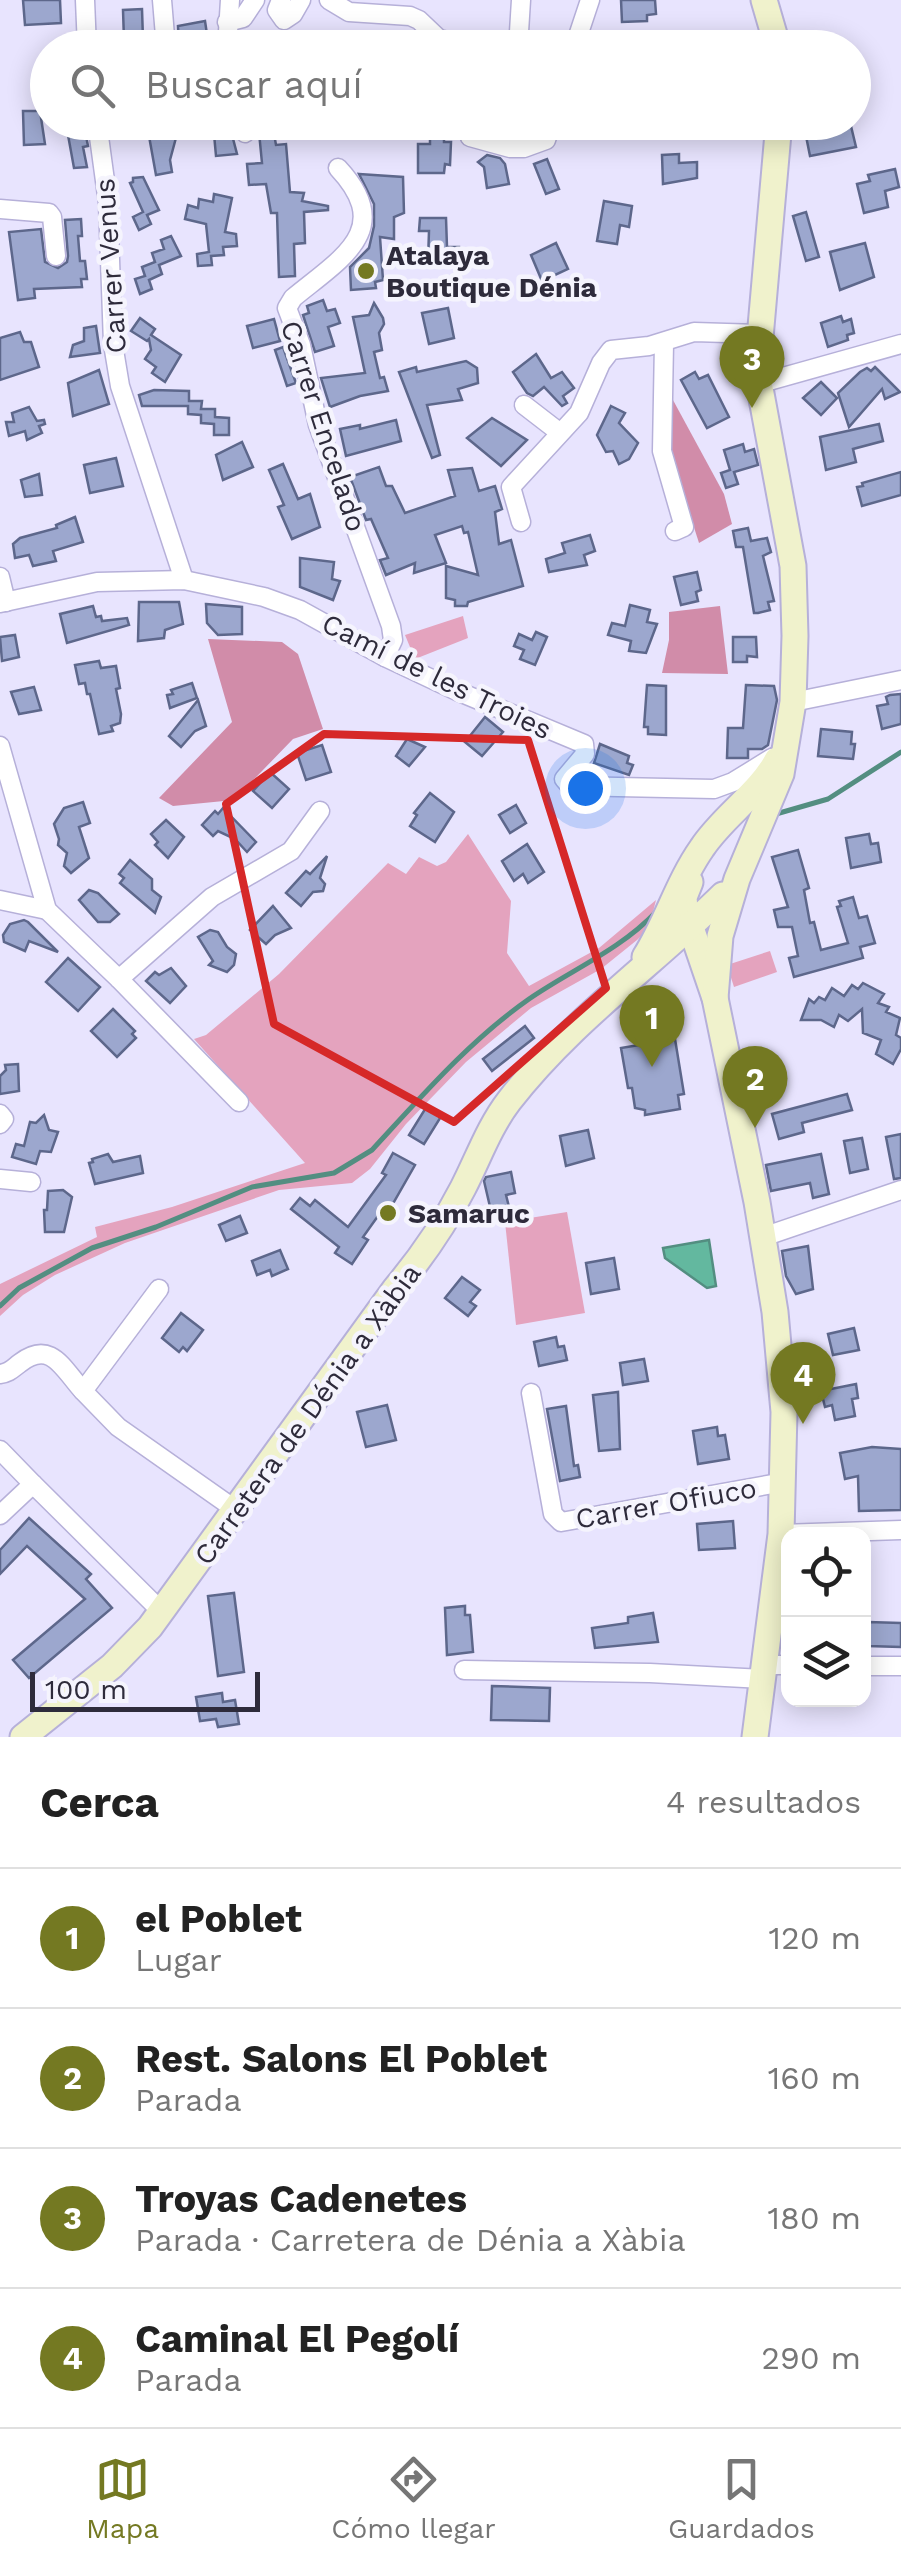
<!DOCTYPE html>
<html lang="es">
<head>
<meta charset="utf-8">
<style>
  :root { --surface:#fff; --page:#f6f6f6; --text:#222; --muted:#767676; --line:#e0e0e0; --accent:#747922 }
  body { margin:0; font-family:"Work Sans",sans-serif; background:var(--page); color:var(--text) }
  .controls { position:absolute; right:30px; bottom:30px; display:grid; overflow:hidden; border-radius:20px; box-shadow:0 5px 25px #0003 }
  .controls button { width:90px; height:90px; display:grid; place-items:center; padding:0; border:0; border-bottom:2px solid var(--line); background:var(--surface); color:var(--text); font:50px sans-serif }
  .scale { position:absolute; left:30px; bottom:25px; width:230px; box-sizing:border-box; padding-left:10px; border:5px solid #2e2b3b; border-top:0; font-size:28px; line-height:35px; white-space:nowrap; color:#2e2b3b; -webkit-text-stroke:8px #f5f4fd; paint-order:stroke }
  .you { position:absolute; left:585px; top:788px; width:35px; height:35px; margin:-25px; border:8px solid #fff; border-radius:50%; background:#1a73e8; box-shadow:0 0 0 15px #1a73e833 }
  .badge { display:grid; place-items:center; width:65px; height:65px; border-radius:50%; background:var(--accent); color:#fff; font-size:32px; font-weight:700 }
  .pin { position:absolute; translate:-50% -82px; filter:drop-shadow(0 2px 5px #0008) }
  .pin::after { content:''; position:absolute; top:52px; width:35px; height:30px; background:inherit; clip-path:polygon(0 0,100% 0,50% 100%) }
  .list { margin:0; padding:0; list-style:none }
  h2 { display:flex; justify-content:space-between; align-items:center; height:130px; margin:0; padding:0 40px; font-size:42px }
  h2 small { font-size:32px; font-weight:400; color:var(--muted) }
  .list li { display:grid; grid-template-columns:65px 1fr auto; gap:30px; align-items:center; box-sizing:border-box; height:140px; padding:0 40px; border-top:2px solid var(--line) }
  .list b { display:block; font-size:38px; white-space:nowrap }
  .list p { margin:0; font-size:32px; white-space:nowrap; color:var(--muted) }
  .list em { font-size:32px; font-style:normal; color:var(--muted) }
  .icon { flex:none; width:55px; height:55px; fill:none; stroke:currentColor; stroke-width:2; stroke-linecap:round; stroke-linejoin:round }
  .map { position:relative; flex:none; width:901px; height:1737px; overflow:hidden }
  .search { position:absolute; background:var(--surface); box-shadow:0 5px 25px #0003; left:30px; right:30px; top:30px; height:110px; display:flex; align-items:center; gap:25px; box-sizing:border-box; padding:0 35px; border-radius:55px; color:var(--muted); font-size:38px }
  .sheet { height:690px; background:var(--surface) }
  nav { display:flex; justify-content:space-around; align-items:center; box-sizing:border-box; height:140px; border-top:2px solid var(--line); background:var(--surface); font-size:28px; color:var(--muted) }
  nav a { display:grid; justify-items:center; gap:5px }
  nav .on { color:var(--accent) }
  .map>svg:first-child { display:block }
  .green { fill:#e4a3be }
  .forest { fill:#d18ca9 }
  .water { fill:#63b89f; stroke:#538e81; stroke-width:2.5 }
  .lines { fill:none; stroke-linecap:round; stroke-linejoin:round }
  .stream { stroke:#538e81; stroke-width:5 }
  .building { fill:#9ca7ce; stroke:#5d678b; stroke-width:2.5 }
  .street-casing { stroke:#b6b0d9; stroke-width:21 }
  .secondary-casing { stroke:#b6b0d9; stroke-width:29 }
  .street { stroke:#fff; stroke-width:18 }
  .secondary { stroke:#f0f2cc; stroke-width:25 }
  .marked { fill:none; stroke:#d62828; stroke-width:8; stroke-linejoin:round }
  .poi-dot { fill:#747922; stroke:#f5f4fd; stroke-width:4 }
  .labels { text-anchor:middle; stroke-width:9; stroke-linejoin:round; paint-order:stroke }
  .poi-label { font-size:28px; font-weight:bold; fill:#2e2b3b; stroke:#f5f4fd; text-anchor:start }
  .street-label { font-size:28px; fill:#2e2b3b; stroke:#f5f4fd }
</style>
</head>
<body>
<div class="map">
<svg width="901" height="1737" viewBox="0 0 901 1737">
  <rect width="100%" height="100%" fill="#e8e4fe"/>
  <!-- green -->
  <g class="green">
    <polygon points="463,616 468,638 415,659 405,635"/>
    <polygon points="468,834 511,901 507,953 529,986 599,948 656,900 649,928 637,940 601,969 531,1008 466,1062 406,1124 370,1169 352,1183 279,1190 125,1243 55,1275 23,1295 0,1316 0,1284 97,1237 95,1227 172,1207 305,1163 194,1039 206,1035 279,974 388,863 406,874 419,857 437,866 446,862"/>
    <polygon points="770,951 777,972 734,987 727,965"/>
    <polygon points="567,1212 585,1313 516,1325 505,1222"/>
  </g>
  <!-- forest -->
  <g class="forest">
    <polygon points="667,389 724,494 732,524 699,543 668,445"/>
    <polygon points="720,606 728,674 662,673 669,640 669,612"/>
    <polygon points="208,639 282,642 298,654 323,729 293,739 234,800 173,806 159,798 232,722"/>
  </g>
  <!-- water -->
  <polygon class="water" points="709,1240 716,1286 707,1288 665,1258 663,1248"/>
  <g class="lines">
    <!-- stream -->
    <g class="stream">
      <polyline points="776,814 828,799 901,752"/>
      <path d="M0,1306L19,1288L92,1248L156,1227L252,1187L334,1173L372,1150C421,1097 469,1041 529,999C571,970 620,950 656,912"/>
    </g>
  </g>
  <!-- building -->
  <g class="building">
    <polygon points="23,0 60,0 61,23 25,25"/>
    <polygon points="621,0 655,0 656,14 647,15 647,21 622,22"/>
    <polygon points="142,9 143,39 124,40 123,10"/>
    <polygon points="205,21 209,48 179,48 178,26"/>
    <polygon points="23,111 40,111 45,144 24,145"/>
    <polygon points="142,122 175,122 177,134 170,160 172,172 156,175 149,136 144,137"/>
    <polygon points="258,122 272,122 276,145 286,144 290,192 304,193 302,201 328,206 328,210 304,212 305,243 294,244 295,276 279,277 277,213 271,213 266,184 249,185 247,164 262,163"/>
    <polygon points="818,122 850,122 856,147 810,156 804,126"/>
    <polygon points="85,131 88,146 83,147 87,167 74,168 68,135"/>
    <polygon points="231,131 237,154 216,156 214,134"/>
    <polygon points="430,135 444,136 444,142 451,142 450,165 445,164 444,173 418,173 418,144 430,144"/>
    <polygon points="679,154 679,163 697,162 697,178 663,184 662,155"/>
    <polygon points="487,155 500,158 505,164 509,184 487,188 484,167 478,162"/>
    <polygon points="547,159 559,189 546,194 534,164"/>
    <polygon points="895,169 899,187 885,191 888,207 864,213 857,184 870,181 868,175"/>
    <polygon points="359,174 403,177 404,213 394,217 394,239 380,237 383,280 375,282 376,288 351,290 350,267 369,248 374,226 374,204"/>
    <polygon points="143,177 159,210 147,215 151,224 139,230 133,217 143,212 130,183 133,182 133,178"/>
    <polygon points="214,194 232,198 225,232 236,234 237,246 223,247 224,255 211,256 212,265 198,266 197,254 209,252 206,224 185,219 188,205 198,208 199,199 213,202"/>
    <polygon points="604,201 632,206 629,227 620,225 617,244 597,241"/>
    <polygon points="806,212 819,257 806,261 793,216"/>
    <polygon points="420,218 446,218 447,247 459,247 459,261 428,261 429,231 419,231"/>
    <polygon points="81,219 82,236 78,236 80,261 85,261 87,279 81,279 82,287 34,289 35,298 18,300 9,232 41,229 45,262 58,268 67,262 68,256 65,220"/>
    <polygon points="171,236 181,256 159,265 162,274 149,280 152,289 140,294 135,279 145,276 142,267 155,262 152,253 164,249 161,240"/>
    <polygon points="556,243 568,269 542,281 531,255"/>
    <polygon points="865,243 874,277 840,290 830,252"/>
    <polygon points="323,300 327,311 335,309 340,323 328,327 334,346 315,352 303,315 309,313 307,306"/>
    <polygon points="374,303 383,318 384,324 379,333 382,350 374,352 380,378 384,377 388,391 360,396 330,407 321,378 365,373 353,317 369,315"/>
    <polygon points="448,308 454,338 429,344 422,313"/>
    <polygon points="841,316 843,322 851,319 854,333 847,335 848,340 828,347 821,323"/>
    <polygon points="140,318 155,329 151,335 181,355 165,382 152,373 156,367 145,359 151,350 149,339 147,341 131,331"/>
    <polygon points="274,319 280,341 253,348 247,326"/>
    <polygon points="96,326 100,353 70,357 73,345 84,341 84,328"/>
    <polygon points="20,332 24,342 31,342 39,367 0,380 0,338"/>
    <polygon points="283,347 296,383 287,386 275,350"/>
    <polygon points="536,354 551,378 562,372 574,388 563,396 567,403 562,406 544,387 533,396 527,393 513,372"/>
    <polygon points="466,361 477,368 478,383 458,389 462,400 427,405 440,455 432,458 399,372 416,367 417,372"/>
    <polygon points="875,367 900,392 885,399 882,389 849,427 838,393 860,372 867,368 871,371"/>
    <polygon points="99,370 109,404 73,416 68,383"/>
    <polygon points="695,372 699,379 708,375 729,417 707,428 681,380"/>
    <polygon points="821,382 837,398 821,415 803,398"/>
    <polygon points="154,390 189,391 189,401 202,401 201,409 215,409 215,417 229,418 229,435 214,435 214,424 201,423 201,415 188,414 188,406 142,406 139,395"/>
    <polygon points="611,406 625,413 619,423 638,443 629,459 619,464 613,451 606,452 597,435"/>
    <polygon points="29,407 37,421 44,420 45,424 39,426 42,433 27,440 25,431 9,436 6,422 14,422 12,413"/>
    <polygon points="492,418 527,440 501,466 467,438"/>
    <polygon points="396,420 401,441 346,456 340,429 360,425 360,429"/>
    <polygon points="879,424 883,441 853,449 856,462 826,470 820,437"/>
    <polygon points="242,442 253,467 223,480 216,455"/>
    <polygon points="743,444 745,452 754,449 758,465 734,472 738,484 726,488 721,473 730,470 724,450"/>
    <polygon points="116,458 123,486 90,493 84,465"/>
    <polygon points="283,464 298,499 310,494 320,527 292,539 278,507 284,505 269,470"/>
    <polygon points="379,467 386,486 392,486 405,513 455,496 448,470 472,468 479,491 495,486 502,509 495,512 499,544 511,540 523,586 468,602 467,606 455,606 455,600 446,598 446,566 478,575 468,532 464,533 462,526 435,535 446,563 414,573 415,563 386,575 380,560 388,558 371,519 366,520 350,477"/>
    <polygon points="901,472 901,495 862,506 857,487 863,486 862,483"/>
    <polygon points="39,474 42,495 25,497 21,480"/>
    <polygon points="75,517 83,542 53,551 56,561 33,566 29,555 15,558 13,544 20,538 57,528 56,525"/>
    <polygon points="748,528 751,541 767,538 771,552 763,556 774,601 768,602 770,610 758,613 754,613 743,547 736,547 733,531"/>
    <polygon points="590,535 595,551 584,555 587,565 549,572 546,559 565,553 562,543"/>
    <polygon points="300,558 334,562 332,579 340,581 333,600 300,587"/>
    <polygon points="697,572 701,590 696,592 698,601 681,605 674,577"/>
    <polygon points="139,602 179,602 183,624 165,630 164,638 138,641"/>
    <polygon points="206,604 242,607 242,634 218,635 207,623"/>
    <polygon points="630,605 650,610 647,622 657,624 646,653 629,651 631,641 608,635 612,623 625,626"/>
    <polygon points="93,606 96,617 101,616 102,621 127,618 129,625 67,643 60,614"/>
    <polygon points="536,632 547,637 535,665 520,659 524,650 514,646 519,634 532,640"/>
    <polygon points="15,635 19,657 2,661 0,637"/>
    <polygon points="733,637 756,637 757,657 747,656 747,662 733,662"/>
    <polygon points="99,661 101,668 116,666 120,688 116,689 121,714 120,723 111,726 113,731 99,734 90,694 87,694 85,683 79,684 75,665"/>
    <polygon points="192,683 197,698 170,708 167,695 173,694 171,690"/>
    <polygon points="647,685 666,686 666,735 648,734 648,727 644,727"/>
    <polygon points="746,685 774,686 777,700 768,745 762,749 748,749 748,758 727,758 728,728 743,728"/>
    <polygon points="34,687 41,710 19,714 11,692"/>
    <polygon points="901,694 901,724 882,729 877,706 888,704 886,697 890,695"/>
    <polygon points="198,700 206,726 195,731 181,747 169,736"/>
    <polygon points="485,717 503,732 482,756 465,742"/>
    <polygon points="821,729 852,732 851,744 855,744 853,759 818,756"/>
    <polygon points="407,739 425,747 409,766 396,756"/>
    <polygon points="600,744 629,756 627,763 633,765 629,775 594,763"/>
    <polygon points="322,745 331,772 306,780 297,753"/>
    <polygon points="270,772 289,789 272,808 253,791"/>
    <polygon points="430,793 454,812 435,842 410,826 417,815 414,813"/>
    <polygon points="83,802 90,823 79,827 89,858 71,873 64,866 67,853 58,845 59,839 54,824 64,808"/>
    <polygon points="516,805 526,823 510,833 499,815"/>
    <polygon points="223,808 256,842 247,852 235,839 218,831 213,836 202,825 215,811 218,814"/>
    <polygon points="166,820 184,837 168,858 155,845 158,842 151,834"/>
    <polygon points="869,834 871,844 878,843 881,862 851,868 846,838"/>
    <polygon points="527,844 544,872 528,883 523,874 514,881 502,861"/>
    <polygon points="798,850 809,888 804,890 810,923 814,922 821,950 848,943 837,907 841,906 839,901 853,897 859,918 867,916 875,943 860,947 863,958 794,977 789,958 798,956 792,927 778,927 774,910 788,907 772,857"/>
    <polygon points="327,856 320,878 325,884 323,891 313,892 301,906 286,893 306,871 310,874"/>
    <polygon points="130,860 152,879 152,890 161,897 155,913 120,883 124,878 119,874"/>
    <polygon points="89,890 98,893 119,914 110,922 98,922 79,900"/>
    <polygon points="273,906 291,928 275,935 266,944 250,930"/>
    <polygon points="24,920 28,922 58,952 29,941 25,951 4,942 3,935 10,924"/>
    <polygon points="210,930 218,932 227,947 236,954 234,965 227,972 209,965 213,961 198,937"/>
    <polygon points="68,958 100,987 78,1011 46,982"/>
    <polygon points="171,968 186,986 170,1003 146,981 155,972 159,975"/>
    <polygon points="863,983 884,994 878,1003 889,1007 886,1012 900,1018 896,1035 901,1038 901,1049 893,1064 876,1054 881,1040 863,1033 862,1009 848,1021 839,1015 834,1027 821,1020 801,1020 809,999 814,1003 819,997 825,1000 832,988 844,996 852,985 858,989"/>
    <polygon points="113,1009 135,1031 132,1034 136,1038 117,1057 91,1031"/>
    <polygon points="525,1026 534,1038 492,1071 483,1059"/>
    <polygon points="675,1039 684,1094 678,1095 680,1109 645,1115 645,1110 635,1108 632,1088 628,1088 621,1048"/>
    <polygon points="18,1064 19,1091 0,1094 0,1076 6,1070 5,1065"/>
    <polygon points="847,1094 852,1110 802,1123 804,1132 779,1139 772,1114"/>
    <polygon points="427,1106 442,1115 424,1144 409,1135"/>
    <polygon points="44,1115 49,1130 58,1132 51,1152 40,1151 36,1164 12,1157 16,1144 24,1146 30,1122 36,1123"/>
    <polygon points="588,1130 594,1158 566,1166 560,1136"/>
    <polygon points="901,1134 901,1178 894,1179 886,1137"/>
    <polygon points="862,1138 868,1169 850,1173 844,1141"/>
    <polygon points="393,1153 415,1165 391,1207 383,1219 378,1216 363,1237 368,1240 352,1264 335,1253 339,1247 291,1209 300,1198 310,1206 315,1200 348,1227 386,1175 382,1173"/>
    <polygon points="108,1154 113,1162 140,1156 143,1173 95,1184 89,1163 93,1162 92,1159"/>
    <polygon points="821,1154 829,1194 813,1198 810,1183 771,1191 766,1165"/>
    <polygon points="511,1172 515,1193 506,1195 509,1207 491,1211 484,1181 486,1177"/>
    <polygon points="48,1191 63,1190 72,1197 64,1232 45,1232 44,1210 47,1210"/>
    <polygon points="240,1216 247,1233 226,1241 219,1225"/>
    <polygon points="808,1246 813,1289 796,1294 786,1276 782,1251"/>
    <polygon points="280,1250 288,1269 272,1276 270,1270 257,1275 252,1261"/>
    <polygon points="614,1258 619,1289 591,1294 586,1263"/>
    <polygon points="462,1277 480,1290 470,1302 476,1306 468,1316 445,1298"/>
    <polygon points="181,1313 203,1330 187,1351 183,1347 179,1352 162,1338"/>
    <polygon points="854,1328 859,1350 833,1355 828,1334"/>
    <polygon points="556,1337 558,1347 564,1346 567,1360 539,1366 534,1342"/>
    <polygon points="644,1359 648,1381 623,1385 620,1363"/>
    <polygon points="856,1384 858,1398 852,1399 855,1416 835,1420 832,1405 825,1407 821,1391"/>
    <polygon points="618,1392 620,1449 599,1451 593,1395"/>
    <polygon points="387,1405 396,1440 366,1447 357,1412"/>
    <polygon points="566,1406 574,1466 578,1465 580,1477 560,1481 547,1409"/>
    <polygon points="717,1427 718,1436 725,1435 729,1459 698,1464 693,1431"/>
    <polygon points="872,1447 901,1449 901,1510 859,1511 858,1476 845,1479 840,1453"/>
    <polygon points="29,1518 91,1574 86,1579 112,1608 29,1678 13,1660 85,1599 27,1546 0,1574 0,1550"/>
    <polygon points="733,1521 735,1548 699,1550 697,1524"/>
    <polygon points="234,1593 244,1672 218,1676 208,1596"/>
    <polygon points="465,1606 465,1615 470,1615 473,1652 447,1655 445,1608"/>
    <polygon points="653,1613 658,1642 595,1648 592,1628 628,1623 628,1617"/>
    <polygon points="868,1622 901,1623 901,1647 868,1646"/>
    <polygon points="492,1686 550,1688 549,1721 491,1720"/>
    <polygon points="222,1693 223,1702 235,1700 239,1724 218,1727 216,1719 200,1721 196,1697"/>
  </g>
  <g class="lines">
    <!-- street casing -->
    <g class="street-casing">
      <g id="street">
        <polyline points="85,0 87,48"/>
        <polyline points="162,0 166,48"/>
        <polyline points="281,0 277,10 284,20 293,14 301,0"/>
        <polyline points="329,0 349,12 410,16 419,20 439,39 478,48"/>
        <polyline points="227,22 243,18 255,0"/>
        <polyline points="227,48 230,0"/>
        <polyline points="518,48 521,0"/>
        <polyline points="574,48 590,0"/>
        <polyline points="97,122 108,203 113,344 120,386 184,580"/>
        <polyline points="242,122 245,133"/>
        <polyline points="470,137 510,148 524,148 546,140 552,122"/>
        <path d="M338,168C396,230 340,259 293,298L287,308L301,345L318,425L391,626L393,640L385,657"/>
        <polyline points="0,209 49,213 52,217 56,256"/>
        <polyline points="664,343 662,451 684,527 675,531"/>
        <polyline points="758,384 901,344"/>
        <polyline points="524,405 559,432"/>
        <polyline points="521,522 511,487 579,413 601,363 611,350 649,346 694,332 759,334"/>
        <polyline points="0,577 6,602"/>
        <polyline points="0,603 97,582 184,580 264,597 300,610 385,657 457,691 584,744 585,754 564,779 570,786 714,789 733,782 772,758"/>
        <polyline points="793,702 901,680"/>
        <polyline points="0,746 47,910 119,979 212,897 291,851 320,811"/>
        <polyline points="0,900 47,910"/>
        <polyline points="119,979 239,1102"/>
        <polyline points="0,1114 4,1119 0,1124"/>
        <polyline points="0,1179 31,1182"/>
        <polyline points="763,1237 901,1190"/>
        <polyline points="159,1289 83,1391 118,1427 236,1510"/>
        <path d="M0,1374C9,1373 12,1369 20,1363C51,1339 63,1369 83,1391"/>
        <polyline points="531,1393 553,1514 561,1522 784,1482"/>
        <polyline points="0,1450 33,1484"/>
        <polyline points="0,1515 33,1484 162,1612"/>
        <polyline points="781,1534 901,1530"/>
        <polyline points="763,1665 788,1665"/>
        <polyline points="864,1666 901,1666"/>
        <polyline points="464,1670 650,1673 763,1679"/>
      </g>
    </g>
    <!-- secondary casing -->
    <g class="secondary-casing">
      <g id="secondary">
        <polyline points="764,0 778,48"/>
        <polyline points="690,882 684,897 685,910 715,998 757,1202 775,1312 784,1412 781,1534 755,1737"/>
        <path d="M645,957C667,922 678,882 702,848C723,816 759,794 777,760"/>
        <polyline points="715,998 720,936 737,879 781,774 793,702 795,636 793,566 757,372 779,122"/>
        <path d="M23,1737L112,1666L150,1627L395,1289C421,1258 444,1225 463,1188C478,1159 489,1127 509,1101C570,1022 653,964 723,895"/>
      </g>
    </g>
    <!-- street -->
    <use href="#street" class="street"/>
    <!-- secondary -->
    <use href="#secondary" class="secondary"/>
  </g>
  <!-- marked area -->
  <path class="marked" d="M324,734L528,740L606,988L454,1122L274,1024L226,804Z"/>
  <!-- markers -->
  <g class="poi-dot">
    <circle cx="366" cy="271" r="10"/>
    <circle cx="388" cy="1213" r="10"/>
  </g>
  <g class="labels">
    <!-- poi labels -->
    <g class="poi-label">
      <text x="386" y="265">Atalaya<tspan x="386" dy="32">Boutique Dénia</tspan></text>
      <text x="408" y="1223">Samaruc</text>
    </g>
    <!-- street labels -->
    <g class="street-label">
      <text transform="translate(110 266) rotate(-94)" y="10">Carrer Venus</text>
      <text transform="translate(324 426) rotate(72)" y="10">Carrer Encelado</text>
      <text transform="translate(437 676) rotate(26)" y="10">Camí de les Troies</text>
      <text transform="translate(307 1414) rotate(-54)" y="10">Carretera de Dénia a Xàbia</text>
      <text transform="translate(666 1503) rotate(-10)" y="10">Carrer Ofiuco</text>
    </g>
  </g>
</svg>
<div class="controls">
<button><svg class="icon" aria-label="locate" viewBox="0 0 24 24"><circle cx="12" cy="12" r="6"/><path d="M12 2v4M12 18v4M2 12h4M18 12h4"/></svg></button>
<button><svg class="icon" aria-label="layers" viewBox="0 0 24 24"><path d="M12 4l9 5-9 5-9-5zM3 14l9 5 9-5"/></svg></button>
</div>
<div class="scale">100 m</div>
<div class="you"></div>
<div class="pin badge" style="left:652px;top:1067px">1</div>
<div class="pin badge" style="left:755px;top:1128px">2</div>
<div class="pin badge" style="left:752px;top:408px">3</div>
<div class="pin badge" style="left:803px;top:1424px">4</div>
<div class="search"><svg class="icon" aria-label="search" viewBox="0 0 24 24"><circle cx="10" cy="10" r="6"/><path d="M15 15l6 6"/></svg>Buscar aquí</div>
</div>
<section class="sheet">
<h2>Cerca<small>4 resultados</small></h2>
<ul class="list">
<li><span class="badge">1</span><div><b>el Poblet</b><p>Lugar</p></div><em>120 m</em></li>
<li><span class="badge">2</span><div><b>Rest. Salons El Poblet</b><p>Parada</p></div><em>160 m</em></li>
<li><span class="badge">3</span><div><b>Troyas Cadenetes</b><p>Parada · Carretera de Dénia a Xàbia</p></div><em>180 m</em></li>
<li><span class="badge">4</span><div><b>Caminal El Pegolí</b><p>Parada</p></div><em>290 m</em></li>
</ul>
</section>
<nav>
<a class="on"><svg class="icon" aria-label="map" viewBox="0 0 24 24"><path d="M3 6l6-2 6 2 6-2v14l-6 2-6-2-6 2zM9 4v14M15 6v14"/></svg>Mapa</a>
<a><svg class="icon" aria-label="directions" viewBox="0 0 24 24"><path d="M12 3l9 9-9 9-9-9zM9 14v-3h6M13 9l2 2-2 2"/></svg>Cómo llegar</a>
<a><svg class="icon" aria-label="saved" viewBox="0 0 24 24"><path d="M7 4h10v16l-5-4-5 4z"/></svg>Guardados</a>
</nav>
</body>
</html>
